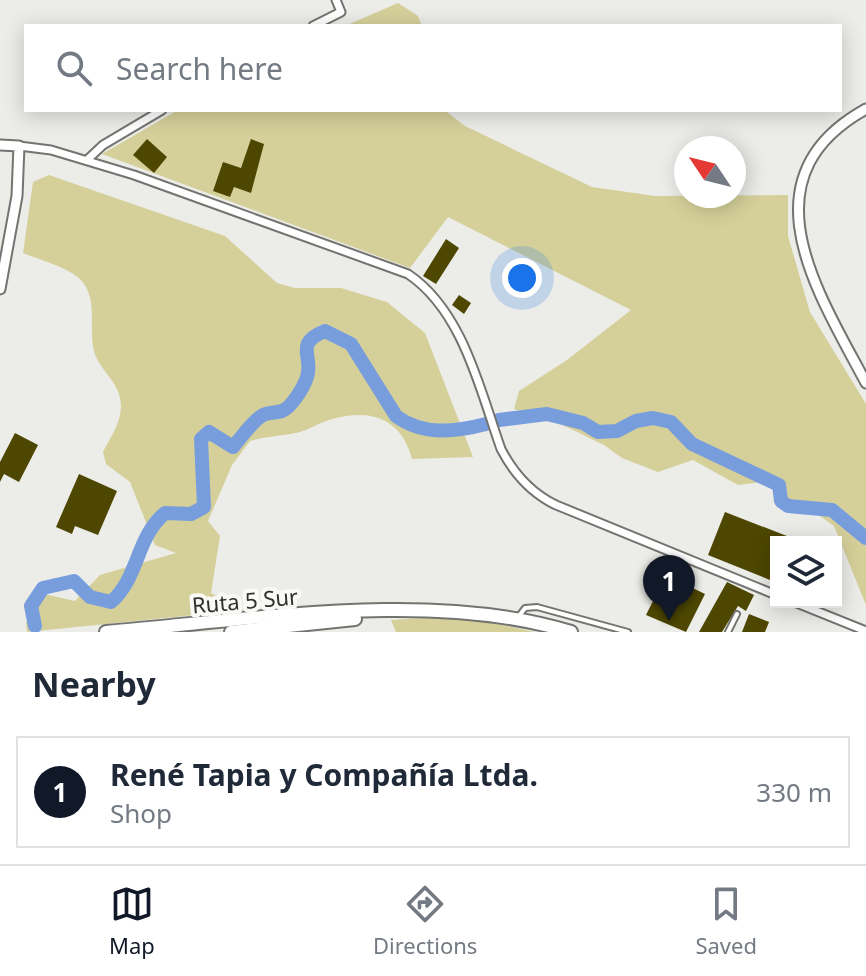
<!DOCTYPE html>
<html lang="en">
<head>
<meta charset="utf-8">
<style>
  :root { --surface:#fff; --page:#f6f6f7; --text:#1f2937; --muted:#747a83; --line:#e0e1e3; --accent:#111827 }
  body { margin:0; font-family:"Noto Sans",sans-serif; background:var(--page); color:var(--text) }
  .controls { position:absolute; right:24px; bottom:24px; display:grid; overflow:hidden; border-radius:0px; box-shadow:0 4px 20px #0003 }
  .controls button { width:72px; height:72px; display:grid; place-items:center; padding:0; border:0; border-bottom:2px solid var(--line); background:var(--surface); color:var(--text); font:40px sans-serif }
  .compass { position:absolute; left:674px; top:136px; width:72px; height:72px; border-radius:50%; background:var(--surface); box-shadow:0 4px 20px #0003; rotate:305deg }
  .you { position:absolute; left:522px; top:278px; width:28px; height:28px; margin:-20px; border:6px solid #fff; border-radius:50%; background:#1a73e8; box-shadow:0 0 0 12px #1a73e833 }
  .badge { display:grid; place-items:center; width:52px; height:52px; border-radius:50%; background:var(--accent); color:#fff; font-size:26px; font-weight:700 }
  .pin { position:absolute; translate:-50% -66px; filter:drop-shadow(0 2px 4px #0008) }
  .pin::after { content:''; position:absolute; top:42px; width:28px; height:24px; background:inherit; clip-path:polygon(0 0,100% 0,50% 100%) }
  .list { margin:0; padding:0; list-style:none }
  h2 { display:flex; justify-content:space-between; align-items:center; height:104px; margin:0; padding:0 32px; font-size:34px }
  h2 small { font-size:26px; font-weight:400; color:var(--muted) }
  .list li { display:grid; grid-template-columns:52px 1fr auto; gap:24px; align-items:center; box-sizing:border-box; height:112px; margin:0 16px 16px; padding:0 16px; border:2px solid var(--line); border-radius:0px }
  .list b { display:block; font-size:30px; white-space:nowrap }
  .list p { margin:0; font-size:26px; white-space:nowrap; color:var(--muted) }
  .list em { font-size:26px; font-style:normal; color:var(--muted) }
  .icon { flex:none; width:44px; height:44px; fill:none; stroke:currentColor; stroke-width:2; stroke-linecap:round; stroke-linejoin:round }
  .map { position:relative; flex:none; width:866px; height:632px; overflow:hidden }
  .search { position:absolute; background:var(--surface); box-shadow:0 4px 20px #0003; left:24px; right:24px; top:24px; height:88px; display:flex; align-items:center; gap:20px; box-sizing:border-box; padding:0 28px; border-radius:0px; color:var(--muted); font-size:30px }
  .sheet { height:232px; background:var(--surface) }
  nav { display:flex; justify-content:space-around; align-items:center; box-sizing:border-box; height:112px; border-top:2px solid var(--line); background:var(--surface); font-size:22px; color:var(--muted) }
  nav a { display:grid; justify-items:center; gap:4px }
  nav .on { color:var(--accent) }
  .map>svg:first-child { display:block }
  .green { fill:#d5d09a }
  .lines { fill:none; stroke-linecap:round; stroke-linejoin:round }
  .river { stroke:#789ddd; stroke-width:14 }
  .building { fill:#4e4701 }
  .service-casing { stroke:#737370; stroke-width:8 }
  .minor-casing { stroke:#737370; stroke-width:11 }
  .tertiary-casing { stroke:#737370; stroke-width:13 }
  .trunk-casing { stroke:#737370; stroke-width:16 }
  .service { stroke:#fff; stroke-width:4 }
  .minor { stroke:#fff; stroke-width:7 }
  .tertiary { stroke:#fff; stroke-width:9 }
  .trunk { stroke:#fff; stroke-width:12 }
  .labels { text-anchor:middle; stroke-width:8; stroke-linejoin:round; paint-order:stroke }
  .street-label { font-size:22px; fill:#31302f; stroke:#f9f9f6 }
</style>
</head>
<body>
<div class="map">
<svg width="866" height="632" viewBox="0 0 866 632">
  <rect width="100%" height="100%" fill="#ecece8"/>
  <!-- green -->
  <g class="green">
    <polygon points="398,3 418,16 422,26 345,26"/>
    <polygon points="178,110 444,110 465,126 592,187 655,196 788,195 788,236 810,312 866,404 866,605 834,526 813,511 782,500 777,480 738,485 693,460 658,472 622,458 604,445 548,418 514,409 519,391 567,360 631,310 448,217 410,268 102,154"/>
    <path d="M49,175L225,236L277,283L295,288H341L387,302L425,333L473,457L412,459C401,417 369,408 329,420C319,423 310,429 300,432C284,436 267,436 250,441L232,465L208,521L220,536L211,593L244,610L27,632L26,623L40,593L75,601L100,575L176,553L155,545L130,482L106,464L103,452C110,438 121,423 121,406C121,382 99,371 94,351C88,328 99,298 80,279C67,267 40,260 23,253L33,182Z"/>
    <polygon points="441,617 479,620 535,632 396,632 391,620"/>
  </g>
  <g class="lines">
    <!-- river -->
    <g class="river">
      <polyline points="499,420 547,414 583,423 598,432 617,431 636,421 653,418 671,422 692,444 779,485 781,501 788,506 832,510 866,538"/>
      <path d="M35,626L31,606L43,588L74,581L90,597L111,602C139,578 136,537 165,513L191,514L204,507L201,439L209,432L233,447C241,438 253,420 263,415C269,412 276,413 282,411C291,408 304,387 307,377C314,356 293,344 325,331L351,344L396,416C423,436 455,432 486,424"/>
    </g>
  </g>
  <!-- building -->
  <g class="building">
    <polygon points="147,139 167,157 154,173 133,155"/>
    <polygon points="251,139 264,144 251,193 234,187 230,197 213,191 223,162 241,168"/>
    <polygon points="446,239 459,248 436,284 423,276"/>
    <polygon points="459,295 471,303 464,314 452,305"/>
    <polygon points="15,433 38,445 19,482 4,474 0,482 0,462"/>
    <polygon points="79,474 117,491 98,535 75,526 72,534 56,527"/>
    <polygon points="725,512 792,538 790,542 776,542 775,582 708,555"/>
    <polygon points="666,575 705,594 686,632 646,615"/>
    <polygon points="727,582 754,595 746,611 738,606 722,632 699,632"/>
    <polygon points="749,614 769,622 765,632 742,632"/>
  </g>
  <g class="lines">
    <!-- service casing -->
    <g class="service-casing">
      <g id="service">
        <polyline points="519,616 525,608 537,607 628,632"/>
        <polyline points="728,632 737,614"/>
      </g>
    </g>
    <!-- minor casing -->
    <g class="minor-casing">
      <g id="minor">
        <polyline points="313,26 341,12 336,0"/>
        <path d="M19,146L51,150L134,175L408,274C463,311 480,390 501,449C514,474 531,493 556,505L776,595"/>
        <polyline points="87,160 103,145 162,110"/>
        <polyline points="794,602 866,631"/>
      </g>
    </g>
    <!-- tertiary casing -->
    <g class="tertiary-casing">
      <g id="tertiary">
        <path d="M866,109C741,178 819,294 866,383"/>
        <polyline points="0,145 19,146 17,196 0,289"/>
      </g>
    </g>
    <!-- trunk casing -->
    <g class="trunk-casing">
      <g id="trunk">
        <path d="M106,632C252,620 431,589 571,632"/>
        <polyline points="231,632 355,619"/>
      </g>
    </g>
    <!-- service -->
    <use href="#service" class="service"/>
    <!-- minor -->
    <use href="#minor" class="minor"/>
    <!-- tertiary -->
    <use href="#tertiary" class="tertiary"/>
    <!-- trunk -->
    <use href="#trunk" class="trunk"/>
  </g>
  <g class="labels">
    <!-- street labels -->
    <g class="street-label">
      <text transform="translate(245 601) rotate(-5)" y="8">Ruta 5 Sur</text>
    </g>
  </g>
</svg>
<div class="controls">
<button><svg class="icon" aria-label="layers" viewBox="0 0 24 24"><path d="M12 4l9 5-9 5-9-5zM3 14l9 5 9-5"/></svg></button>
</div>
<svg class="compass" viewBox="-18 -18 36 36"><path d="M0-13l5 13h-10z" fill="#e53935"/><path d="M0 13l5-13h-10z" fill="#747a83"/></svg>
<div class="you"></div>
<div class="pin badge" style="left:669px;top:621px">1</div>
<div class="search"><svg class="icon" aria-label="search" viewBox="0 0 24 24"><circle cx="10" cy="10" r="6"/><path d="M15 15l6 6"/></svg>Search here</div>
</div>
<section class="sheet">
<h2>Nearby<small></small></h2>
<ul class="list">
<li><span class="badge">1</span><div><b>René Tapia y Compañía Ltda.</b><p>Shop</p></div><em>330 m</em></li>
</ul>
</section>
<nav>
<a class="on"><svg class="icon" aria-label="map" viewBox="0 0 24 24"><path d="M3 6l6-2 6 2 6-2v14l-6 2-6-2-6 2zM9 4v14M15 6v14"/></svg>Map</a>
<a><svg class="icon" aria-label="directions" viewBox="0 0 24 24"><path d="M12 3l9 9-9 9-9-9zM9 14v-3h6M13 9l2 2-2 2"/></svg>Directions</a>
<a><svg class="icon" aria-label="saved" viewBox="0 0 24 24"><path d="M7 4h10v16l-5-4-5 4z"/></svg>Saved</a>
</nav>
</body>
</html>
